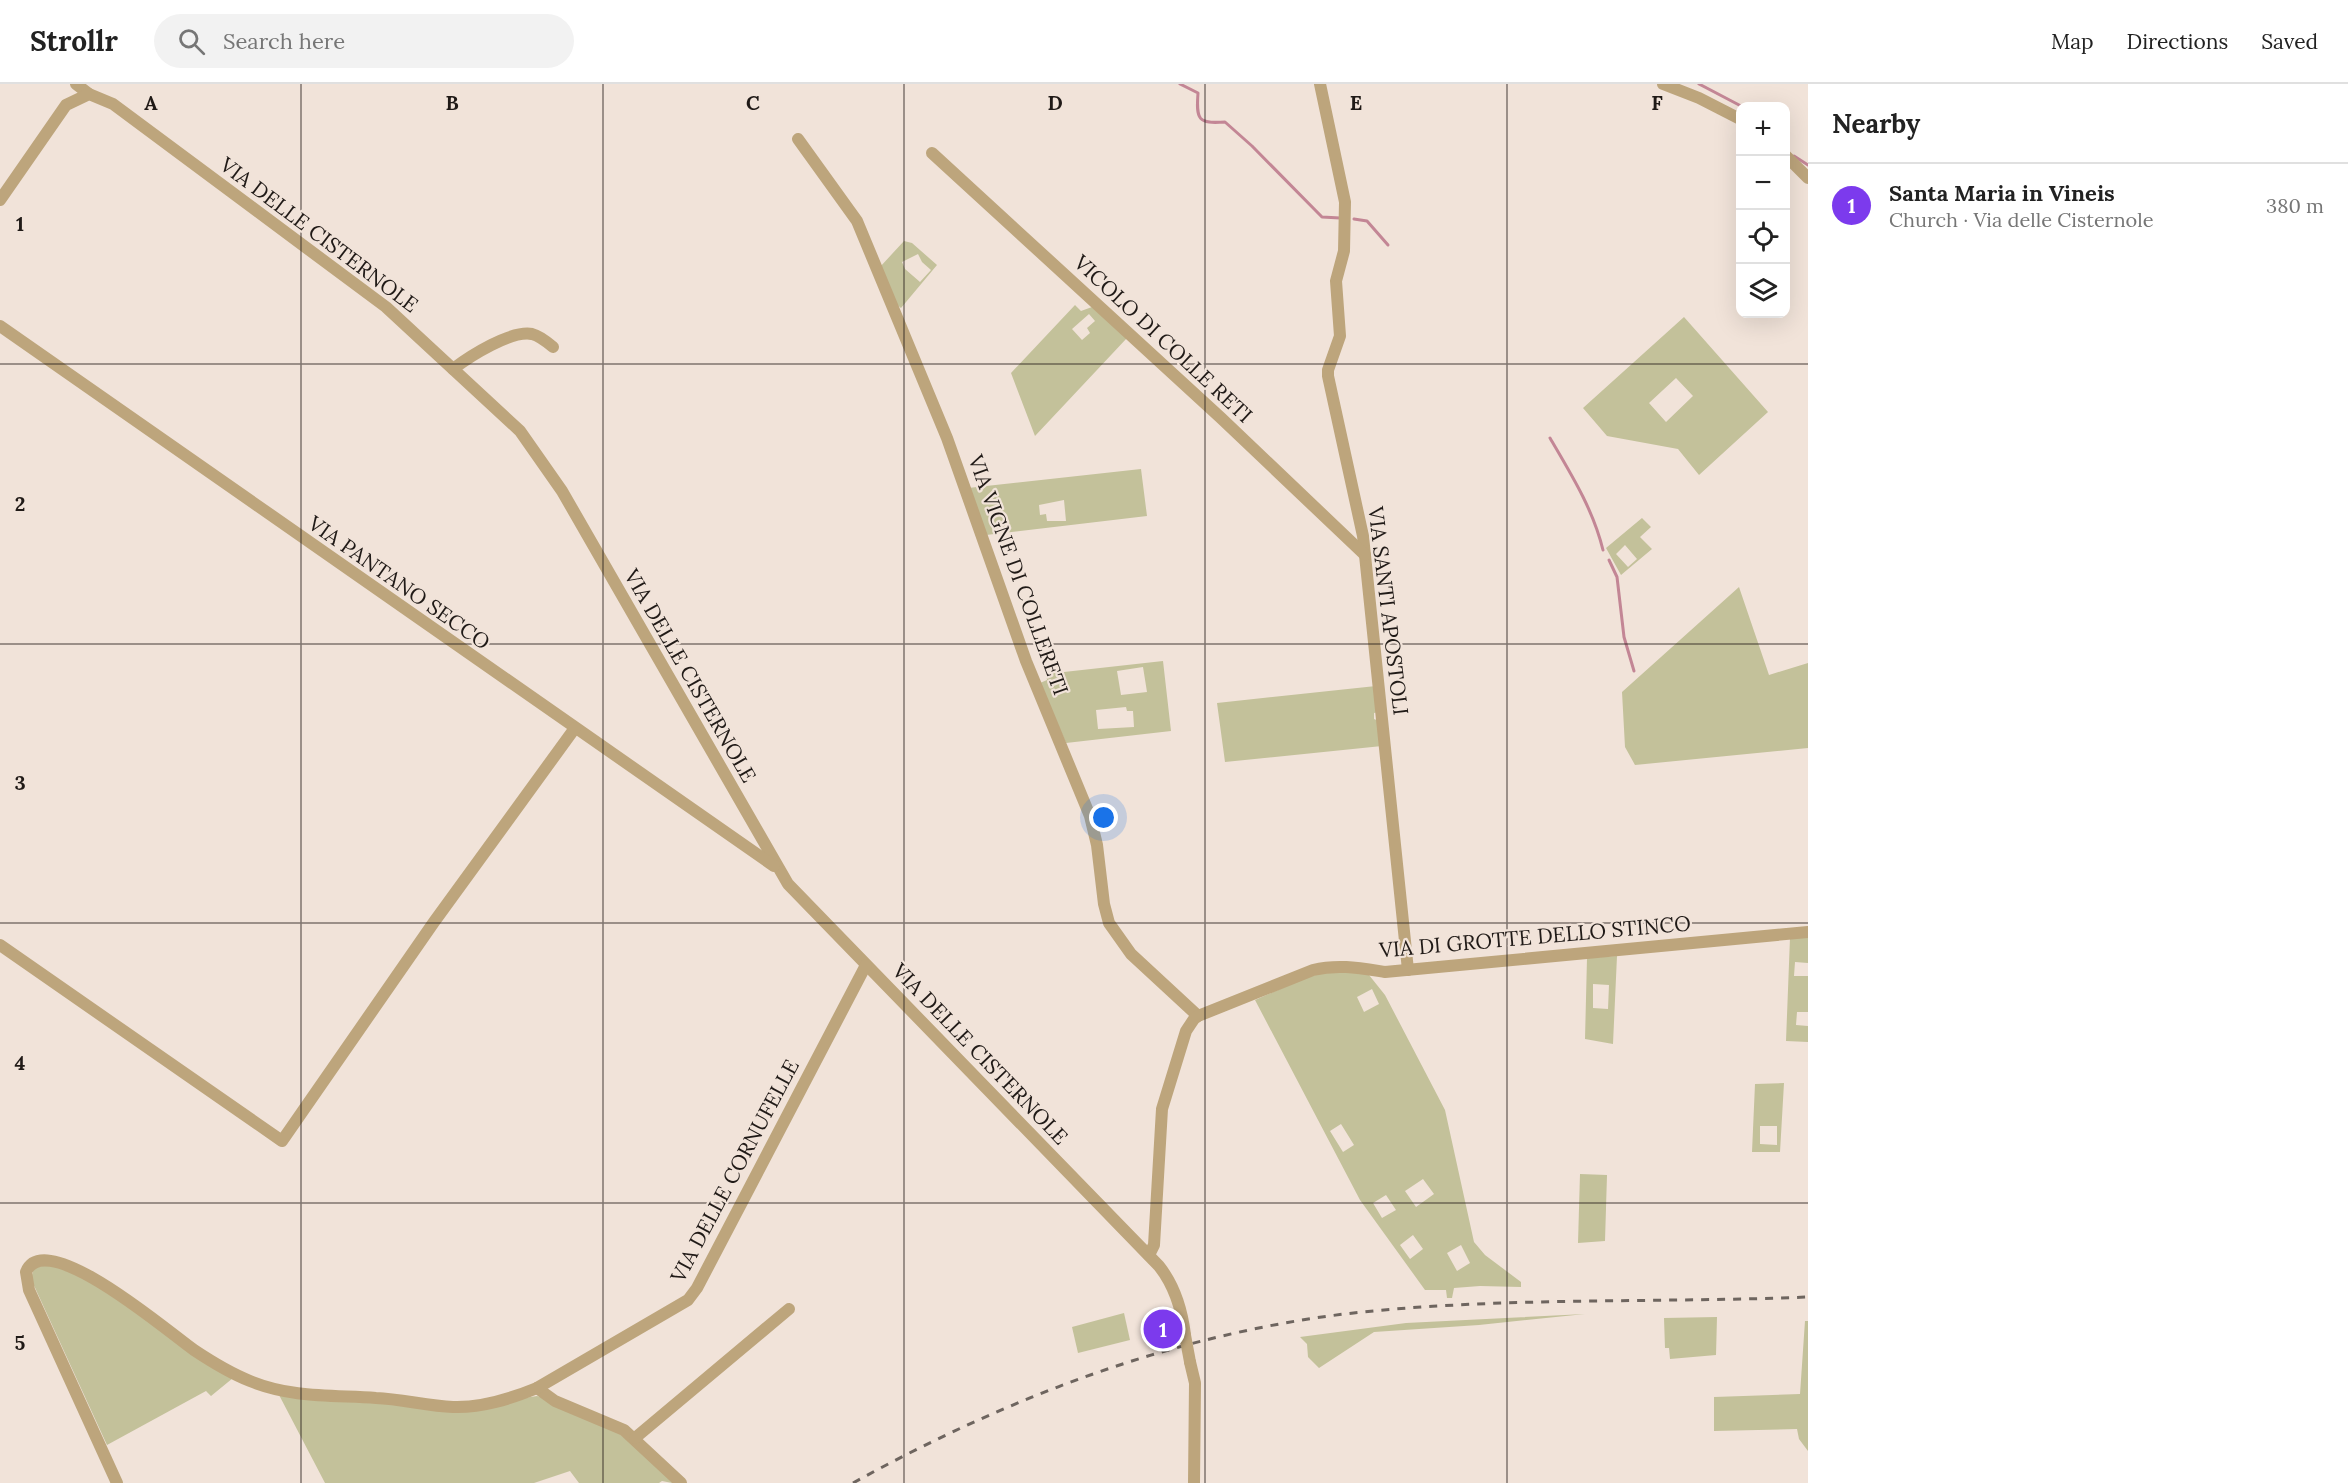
<!DOCTYPE html>
<html lang="en">
<head>
<meta charset="utf-8">
<style>
  :root { --surface:#fff; --page:#f2f2f2; --text:#222; --muted:#767676; --line:#e0e0e0; --accent:#7c3aed }
  body { margin:0; font-family:Lora,serif; background:var(--page); color:var(--text) }
  .controls { position:absolute; right:18px; top:18px; display:grid; overflow:hidden; border-radius:12px; box-shadow:0 6px 24px #0002 }
  .controls button { width:54px; height:54px; display:grid; place-items:center; padding:0; border:0; border-bottom:2px solid var(--line); background:var(--surface); color:var(--text); font:30px sans-serif }
  .you { position:absolute; left:1104px; top:734px; width:21px; height:21px; margin:-15px; border:4px solid #fff; border-radius:50%; background:#1a73e8; box-shadow:0 0 0 9px #1a73e833 }
  .badge { display:grid; place-items:center; width:39px; height:39px; border-radius:50%; background:var(--accent); color:#fff; font-size:20px; font-weight:700 }
  .pin { position:absolute; translate:-50% -50%; border:3px solid #fff; box-shadow:0 2px 6px #0006 }
  .list { margin:0; padding:0; list-style:none }
  h2 { display:flex; justify-content:space-between; align-items:center; height:78px; margin:0; padding:0 24px; font-size:26px }
  h2 small { font-size:20px; font-weight:400; color:var(--muted) }
  .list li { display:grid; grid-template-columns:39px 1fr auto; gap:18px; align-items:center; box-sizing:border-box; height:84px; padding:0 24px; border-top:2px solid var(--line) }
  .list b { display:block; font-size:22px; white-space:nowrap }
  .list p { margin:0; font-size:20px; white-space:nowrap; color:var(--muted) }
  .list em { font-size:20px; font-style:normal; color:var(--muted) }
  .icon { flex:none; width:33px; height:33px; fill:none; stroke:currentColor; stroke-width:2; stroke-linecap:round; stroke-linejoin:round }
  .map { position:relative; flex:none; width:1808px; height:1399px; overflow:hidden }
  header { display:flex; align-items:center; gap:36px; box-sizing:border-box; height:84px; padding:0 30px; background:var(--surface); border-bottom:2px solid var(--line) }
  header strong { font-size:28px }
  nav { display:flex; gap:33px; margin-inline-start:auto; font-size:21px }
  .search { width:420px; height:54px; background:var(--page); display:flex; align-items:center; gap:15px; box-sizing:border-box; padding:0 21px; border-radius:33px; color:var(--muted); font-size:22px }
  main { display:flex }
  aside { flex:1; background:var(--surface) }
  .map>svg:first-child { display:block }
  .green { fill:#c3c19a; fill-rule:evenodd }
  .lines { fill:none; stroke-linecap:round; stroke-linejoin:round }
  .stream { stroke:#c38695; stroke-width:3 }
  .minor { stroke:#bda57c; stroke-width:12 }
  .rail { stroke:#6e655f; stroke-width:3; stroke-dasharray:8 8; stroke-linecap:butt }
  .minor-bridge { stroke:#bda57c; stroke-width:12 }
  .grid { fill:none; stroke:#201a17; stroke-width:1.5; stroke-opacity:0.55 }
  .labels { text-anchor:middle; stroke-width:4.5; stroke-linejoin:round; paint-order:stroke }
  .street-label { font-size:21px; fill:#201a17; stroke:#f1e3d9 }
  .grid-label { font-size:20px; text-anchor:middle; font-weight:bold; fill:#201a17; stroke:#f1e3d9; stroke-width:4.5; stroke-linejoin:round; paint-order:stroke }
</style>
</head>
<body>
<header>
<strong>Strollr</strong>
<div class="search"><svg class="icon" aria-label="search" viewBox="0 0 24 24"><circle cx="10" cy="10" r="6"/><path d="M15 15l6 6"/></svg>Search here</div>
<nav><a>Map</a><a>Directions</a><a>Saved</a></nav>
</header>
<main>
<div class="map">
<svg width="1808" height="1399" viewBox="0 0 1808 1399">
  <rect width="100%" height="100%" fill="#f1e3d9"/>
  <!-- green -->
  <g class="green">
    <path d="M904,157L912,159L937,181L901,224L895,219L880,183ZM918,170L922,178L931,186L920,198L905,185L902,178Z"/>
    <path d="M1075,221L1081,227L1092,223L1127,254L1035,352L1011,289ZM1089,230L1095,237L1087,244L1090,249L1082,256L1072,245Z"/>
    <path d="M1684,233L1768,328L1699,391L1678,365L1607,352L1583,324ZM1676,294L1693,312L1666,338L1649,319Z"/>
    <path d="M1141,385L1147,432L986,451L968,404ZM1064,416L1066,437H1047L1046,430L1040,431L1039,421Z"/>
    <path d="M1642,434L1651,443L1640,453L1652,465L1621,491L1606,464ZM1625,461L1637,475L1628,483L1616,470Z"/>
    <polygon points="1739,503 1769,591 1808,579 1808,664 1635,681 1625,663 1622,608"/>
    <path d="M1163,577L1171,647L1066,659L1040,599L1047,596L1046,590ZM1143,583L1147,608L1121,611L1117,587ZM1126,623L1127,627H1133L1134,643L1098,645L1096,626Z"/>
    <polygon points="1376,602 1379,628 1374,629 1374,635 1379,637 1382,662 1225,678 1217,619"/>
    <polygon points="1808,852 1808,879 1795,878 1794,892 1808,892 1808,928 1797,928 1796,941 1808,942 1808,958 1786,957 1790,854"/>
    <path d="M1617,872L1613,960L1585,955L1587,874ZM1593,900L1609,901L1608,925L1593,924Z"/>
    <path d="M1341,886L1369,891L1385,911L1445,1026L1474,1158L1485,1171L1521,1198V1203L1480,1202L1454,1204L1452,1214H1447L1446,1206H1425L1360,1116L1255,916L1310,892ZM1372,905L1379,920L1364,928L1357,913ZM1341,1040L1354,1061L1343,1068L1330,1047ZM1423,1095L1434,1110L1416,1123L1405,1107ZM1386,1111L1396,1126L1382,1134L1373,1119ZM1413,1151L1423,1165L1410,1175L1400,1161ZM1461,1161L1470,1179L1457,1187L1447,1169Z"/>
    <path d="M1784,999L1780,1068H1752L1755,1000ZM1760,1042H1777V1061L1760,1060Z"/>
    <polygon points="1580,1090 1607,1091 1605,1157 1578,1159"/>
    <polygon points="50,1181 86,1192 233,1294 211,1312 206,1307 107,1361 31,1195 34,1183"/>
    <polygon points="1124,1229 1130,1256 1078,1269 1072,1243"/>
    <polygon points="1585,1230 1479,1241 1374,1248 1319,1284 1308,1273 1307,1260 1300,1253 1406,1239"/>
    <polygon points="1717,1233 1716,1271 1670,1275 1669,1264 1665,1264 1664,1234"/>
    <polygon points="1805,1237 1808,1237 1808,1367 1799,1355 1797,1345 1714,1347 1714,1313 1800,1310"/>
    <polygon points="278,1309 352,1315 439,1327 537,1312 552,1316 606,1338 675,1397 672,1399 662,1397 659,1399 579,1399 570,1387 534,1399 325,1399"/>
  </g>
  <g class="lines">
    <!-- stream -->
    <g class="stream">
      <path d="M1180,0L1198,9C1196,36 1198,40 1225,38L1252,62L1322,133L1340,134"/>
      <polyline points="1699,0 1741,22"/>
      <polyline points="1794,72 1808,81"/>
      <polyline points="1354,135 1367,137 1388,161"/>
      <path d="M1550,354C1571,390 1593,425 1603,466"/>
      <polyline points="1609,476 1617,493 1624,553 1634,587"/>
    </g>
    <!-- minor -->
    <g class="minor">
      <polyline points="76,0 89,10"/>
      <polyline points="1320,0 1345,118 1344,167 1336,197 1340,252 1328,286 1328,292 1363,452 1408,886"/>
      <polyline points="1663,0 1699,14 1740,35"/>
      <polyline points="798,55 857,137 947,354 1026,577 1090,732 1097,761 1104,820 1109,839 1131,870 1198,932"/>
      <polyline points="932,69 1221,334 1365,471"/>
      <polyline points="1786,72 1808,94"/>
      <path d="M0,116L66,21L89,10L113,20L386,223L520,347L562,407L788,800L1159,1182C1174,1201 1182,1226 1185,1251"/>
      <polyline points="0,242 774,782"/>
      <path d="M453,285C470,272 511,246 532,250C540,252 547,258 553,263"/>
      <polyline points="0,861 282,1057 434,838 575,644"/>
      <path d="M1149,1171L1154,1161L1162,1025L1186,947L1194,935L1198,932L1313,886C1338,880 1359,884 1385,888L1808,848"/>
      <polyline points="1190,1278 1195,1299 1194,1399"/>
      <polyline points="537,1304 555,1317 624,1346 681,1399"/>
      <polyline points="635,1354 789,1225"/>
      <path d="M117,1399L29,1206L26,1188C45,1141 172,1251 194,1266C212,1278 230,1289 250,1297C291,1314 333,1311 376,1314C402,1315 427,1322 453,1323C482,1324 510,1315 537,1304L688,1216L697,1204L866,881"/>
    </g>
    <!-- rail -->
    <path class="rail" d="M853,1399C1010,1312 1182,1247 1362,1228C1510,1213 1659,1219 1808,1213"/>
    <!-- minor-bridge -->
    <polyline class="minor-bridge" points="1185,1251 1190,1278"/>
  </g>
  <!-- grid -->
  <path class="grid" d="M301,0V1399M603,0V1399M904,0V1399M1205,0V1399M1507,0V1399M0,280H1808M0,560H1808M0,839H1808M0,1119H1808"/>
  <g class="labels">
    <!-- street labels -->
    <g class="street-label">
      <text transform="translate(319 151) rotate(37)" y="7">VIA DELLE CISTERNOLE</text>
      <text transform="translate(1163 255) rotate(43)" y="7">VICOLO DI COLLE RETI</text>
      <text transform="translate(1018 491) rotate(70)" y="7">VIA VIGNE DI COLLERETI</text>
      <text transform="translate(399 499) rotate(35)" y="7">VIA PANTANO SECCO</text>
      <text transform="translate(1388 527) rotate(83)" y="7">VIA SANTI APOSTOLI</text>
      <text transform="translate(690 592) rotate(60)" y="7">VIA DELLE CISTERNOLE</text>
      <text transform="translate(1535 853) rotate(-5)" y="7">VIA DI GROTTE DELLO STINCO</text>
      <text transform="translate(980 970) rotate(46)" y="7">VIA DELLE CISTERNOLE</text>
      <text transform="translate(735 1087) rotate(-62)" y="7">VIA DELLE CORNUFELLE</text>
    </g>
  </g>
  <g class="grid-label">
    <text x="151" y="26">A</text>
    <text x="452" y="26">B</text>
    <text x="753" y="26">C</text>
    <text x="1055" y="26">D</text>
    <text x="1356" y="26">E</text>
    <text x="1657" y="26">F</text>
    <text x="20" y="147">1</text>
    <text x="20" y="427">2</text>
    <text x="20" y="706">3</text>
    <text x="20" y="986">4</text>
    <text x="20" y="1266">5</text>
  </g>
</svg>
<div class="controls">
<button>+</button>
<button>−</button>
<button><svg class="icon" aria-label="locate" viewBox="0 0 24 24"><circle cx="12" cy="12" r="6"/><path d="M12 2v4M12 18v4M2 12h4M18 12h4"/></svg></button>
<button><svg class="icon" aria-label="layers" viewBox="0 0 24 24"><path d="M12 4l9 5-9 5-9-5zM3 14l9 5 9-5"/></svg></button>
</div>
<div class="you"></div>
<div class="pin badge" style="left:1163px;top:1245px">1</div>
</div>
<aside>
<h2>Nearby<small></small></h2>
<ul class="list">
<li><span class="badge">1</span><div><b>Santa Maria in Vineis</b><p>Church · Via delle Cisternole</p></div><em>380 m</em></li>
</ul>
</aside>
</main>
</body>
</html>
